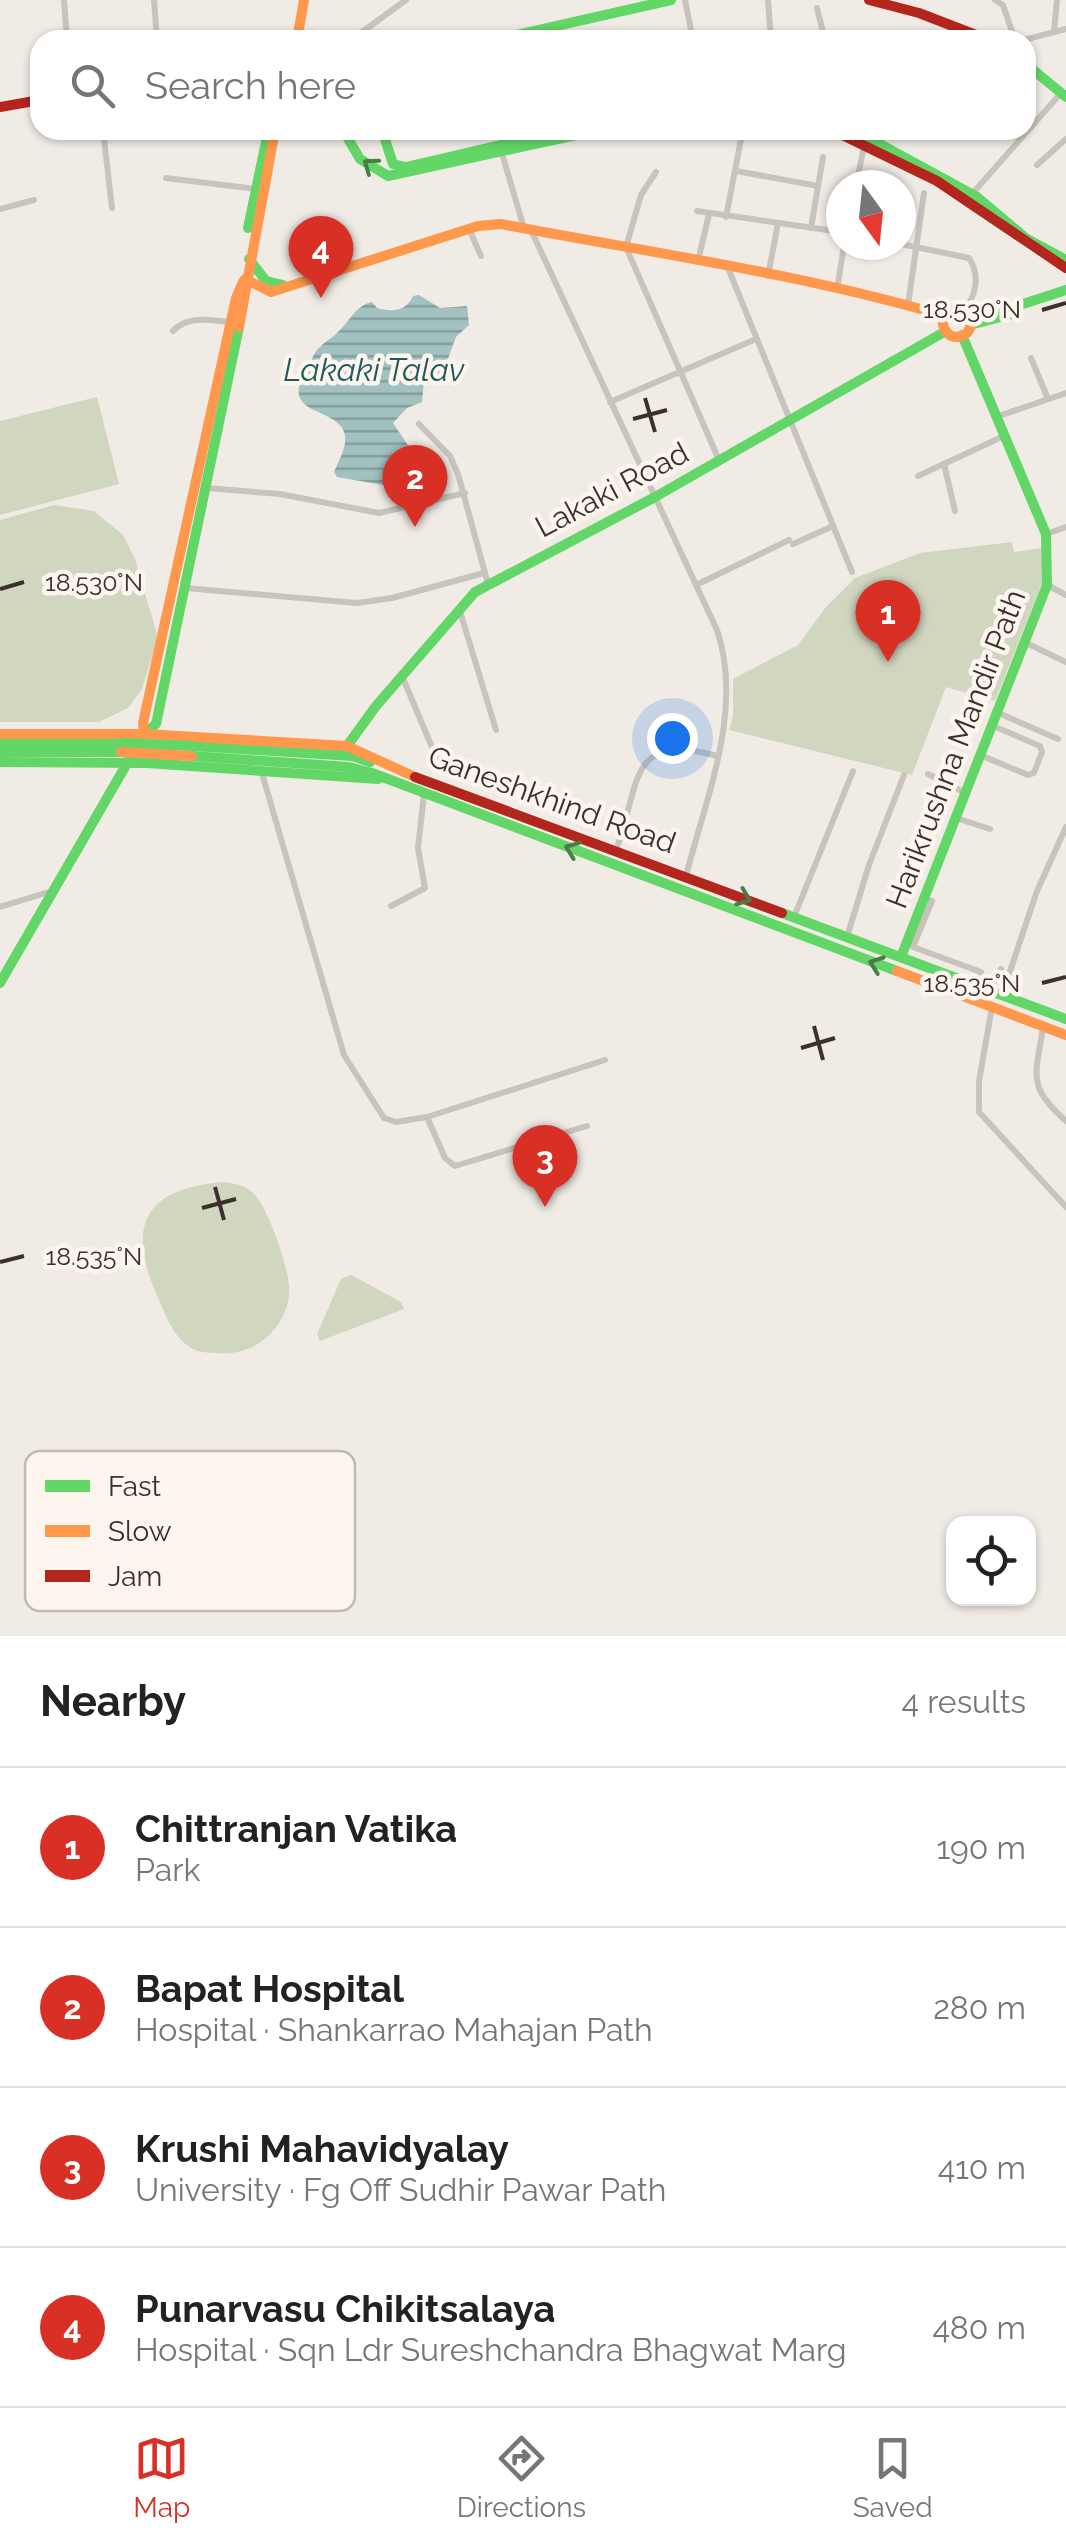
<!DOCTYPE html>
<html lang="en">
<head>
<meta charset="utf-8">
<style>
  :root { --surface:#fff; --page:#f6f6f6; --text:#222; --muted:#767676; --line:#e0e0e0; --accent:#d93025 }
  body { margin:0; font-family:Raleway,sans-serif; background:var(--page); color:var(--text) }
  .controls { position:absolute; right:30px; bottom:30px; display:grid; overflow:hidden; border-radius:20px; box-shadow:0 2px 8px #0004 }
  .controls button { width:90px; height:90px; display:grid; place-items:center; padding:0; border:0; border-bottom:2px solid var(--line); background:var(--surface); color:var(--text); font:50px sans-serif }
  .compass { position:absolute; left:826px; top:170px; width:90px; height:90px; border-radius:50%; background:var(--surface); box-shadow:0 2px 8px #0004; rotate:165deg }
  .you { position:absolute; left:672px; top:738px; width:35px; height:35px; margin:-25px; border:8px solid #fff; border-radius:50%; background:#1a73e8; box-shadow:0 0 0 15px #1a73e833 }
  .badge { display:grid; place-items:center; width:65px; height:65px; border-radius:50%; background:var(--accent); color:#fff; font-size:32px; font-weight:700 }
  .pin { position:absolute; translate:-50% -82px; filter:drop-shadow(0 2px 5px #0008) }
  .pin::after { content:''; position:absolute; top:52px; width:35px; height:30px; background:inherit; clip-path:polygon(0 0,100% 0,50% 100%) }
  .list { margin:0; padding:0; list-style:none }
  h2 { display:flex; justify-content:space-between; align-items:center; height:130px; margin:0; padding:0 40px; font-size:42px }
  h2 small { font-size:32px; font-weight:400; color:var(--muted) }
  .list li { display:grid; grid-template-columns:65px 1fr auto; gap:30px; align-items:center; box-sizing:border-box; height:160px; padding:0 40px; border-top:2px solid var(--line) }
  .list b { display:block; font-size:38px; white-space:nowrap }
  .list p { margin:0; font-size:32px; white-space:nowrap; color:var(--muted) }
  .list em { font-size:32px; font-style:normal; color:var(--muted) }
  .icon { flex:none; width:55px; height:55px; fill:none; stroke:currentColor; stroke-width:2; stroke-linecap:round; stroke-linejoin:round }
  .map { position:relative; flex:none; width:1066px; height:1636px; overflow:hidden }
  .search { position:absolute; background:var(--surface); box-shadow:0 2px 8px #0004; left:30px; right:30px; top:30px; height:110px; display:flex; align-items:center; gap:25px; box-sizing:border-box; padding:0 35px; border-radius:30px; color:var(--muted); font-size:38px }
  .sheet { height:770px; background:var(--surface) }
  nav { display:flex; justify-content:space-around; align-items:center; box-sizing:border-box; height:140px; border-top:2px solid var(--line); background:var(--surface); font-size:28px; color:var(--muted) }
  nav a { display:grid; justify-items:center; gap:5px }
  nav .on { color:var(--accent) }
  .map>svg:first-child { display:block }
  .green { fill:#d1d6bf }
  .water { fill:url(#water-rules) }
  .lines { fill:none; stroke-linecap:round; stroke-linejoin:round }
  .street { stroke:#c9c3be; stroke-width:6 }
  .fast { stroke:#63d668; stroke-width:10 }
  .slow { stroke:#ff974d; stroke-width:10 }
  .jam { stroke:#b3261e; stroke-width:10 }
  .fast-bridge { stroke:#63d668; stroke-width:10 }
  .slow-bridge { stroke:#ff974d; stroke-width:10 }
  .oneway { stroke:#4d7b46 }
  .ticks { fill:none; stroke:#3b302b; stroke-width:4 }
  .labels { text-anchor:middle; stroke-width:9; stroke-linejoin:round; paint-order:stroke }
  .street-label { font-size:30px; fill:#3b302b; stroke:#fbf5ee }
  .water-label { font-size:32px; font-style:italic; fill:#1f5a5e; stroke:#fbf5ee }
  .key { fill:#fbf5ee; stroke:#c1bab4; stroke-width:2.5 }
  .key-label { font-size:28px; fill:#3b302b }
  .ticks-label { font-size:25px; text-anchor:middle; fill:#3b302b; stroke:#fbf5ee; stroke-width:9; stroke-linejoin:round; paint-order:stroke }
</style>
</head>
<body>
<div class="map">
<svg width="1066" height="1636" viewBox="0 0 1066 1636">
  <defs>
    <pattern id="water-rules" width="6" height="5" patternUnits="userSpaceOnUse" patternTransform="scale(2.5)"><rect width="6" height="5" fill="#a1c2c1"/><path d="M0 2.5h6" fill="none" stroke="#849e9d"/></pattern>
  </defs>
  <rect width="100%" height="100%" fill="#f0ebe5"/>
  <!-- green -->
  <g class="green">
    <polygon points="97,397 119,484 0,515 0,421"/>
    <polygon points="54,505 94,511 123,535 135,559 158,638 142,689 128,708 99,722 0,722 0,520"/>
    <polygon points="1012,542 1014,552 1042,548 1042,583 995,701 946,687 912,775 729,730 733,716 733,679 798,645 826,607 855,578 920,553"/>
    <path d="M225,1182C236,1184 245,1185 253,1193C268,1207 287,1264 289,1285C290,1295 288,1305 284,1314C271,1341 246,1356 216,1353C205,1352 196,1353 187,1345C171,1333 164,1311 156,1293C125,1223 148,1187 225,1182Z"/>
    <polygon points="351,1275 401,1302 404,1309 320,1341 317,1334 341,1279"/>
  </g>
  <!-- water -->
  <path class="water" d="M419,295L440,308L467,306L469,325L456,337L443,372L424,381L422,402L407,408L393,423L424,469L420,485L406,489L337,477L334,472C338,462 347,447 345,435C339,405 275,418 308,367C312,360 314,352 320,347C325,341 333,338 338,332C350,321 356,305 372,302L377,308C392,312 406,312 413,296Z"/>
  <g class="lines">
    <!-- street -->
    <g class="street">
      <polyline points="64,0 67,40"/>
      <polyline points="154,0 157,40"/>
      <polyline points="685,0 693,40"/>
      <polyline points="768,0 771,40"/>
      <polyline points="995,0 1003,5 1015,40"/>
      <polyline points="817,8 825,40"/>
      <polyline points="1054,32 1057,0"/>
      <polyline points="351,40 406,0"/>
      <polyline points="1024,40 1066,29"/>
      <polyline points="103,130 112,208"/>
      <polyline points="501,150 524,228"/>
      <polyline points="1037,165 1066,139"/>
      <polyline points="736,171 818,186"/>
      <polyline points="656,172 641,195 626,247 719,460"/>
      <polyline points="166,178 256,189"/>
      <polyline points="856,185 865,142"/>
      <polyline points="972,194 1061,93"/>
      <polyline points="0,209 34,200"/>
      <polyline points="697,211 841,232"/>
      <polyline points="726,217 742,134"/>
      <polyline points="811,228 823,157"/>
      <polyline points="469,229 481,256"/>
      <path d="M531,230L717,630C744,710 706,797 686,876"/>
      <path d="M901,244L969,258C980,275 977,296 963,311"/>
      <polyline points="698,261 709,214"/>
      <polyline points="728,268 852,572"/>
      <polyline points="768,276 778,223"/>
      <polyline points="837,290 844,245"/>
      <polyline points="908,305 924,193"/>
      <path d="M173,331C188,314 212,321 232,322"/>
      <polyline points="1031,358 1048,399"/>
      <polyline points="610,402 756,339"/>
      <polyline points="996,417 1066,393"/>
      <polyline points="419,424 450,456 458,474 488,584"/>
      <polyline points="944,464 955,511"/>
      <polyline points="918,476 1004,436"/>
      <polyline points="206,488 280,494 379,513 465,493"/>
      <polyline points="1046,534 1066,527"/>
      <polyline points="793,544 833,526"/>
      <polyline points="696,585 789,540"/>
      <polyline points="1047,585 1066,595"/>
      <polyline points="185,588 357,603 392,598 484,573"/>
      <polyline points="459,608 496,730"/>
      <polyline points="1024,642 1066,662"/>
      <polyline points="402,676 437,759"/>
      <polyline points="996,712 1058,739"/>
      <polyline points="980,755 1028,775 1034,773 1042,752 1040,746 991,725"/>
      <polyline points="261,770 344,1055 384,1118 396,1122 427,1117 445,1158 455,1166 587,1126"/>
      <polyline points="928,774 965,793"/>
      <polyline points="956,818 990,829"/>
      <path d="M616,850C641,785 626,731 717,756"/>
      <polyline points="924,899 932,901 913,947 981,972 976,985"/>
      <polyline points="391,906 425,888 418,848 424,794"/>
      <polyline points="0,907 52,891"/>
      <polyline points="794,917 853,771"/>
      <polyline points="847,937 869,865 904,775"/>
      <polyline points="990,990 1001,969"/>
      <polyline points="1002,995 1037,891 1066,827"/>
      <polyline points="992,1007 979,1081 979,1112 1066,1207"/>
      <path d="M1043,1027C1036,1075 1026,1086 1066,1121"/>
      <polyline points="427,1117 605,1060"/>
    </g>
    <!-- fast -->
    <g class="fast">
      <polyline points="494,40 671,0"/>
      <polyline points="1026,64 1066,97"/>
      <polyline points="343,130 360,159 388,176 599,130"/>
      <polyline points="382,130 393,164 406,167 565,130"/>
      <polyline points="854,130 977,197 1027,239 1066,260"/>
      <polyline points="248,228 267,137"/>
      <polyline points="249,259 266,281 283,285"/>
      <polyline points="968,315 1011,308 1066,290"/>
      <polyline points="970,325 1016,313"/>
      <polyline points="0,742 123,743"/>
      <polyline points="193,746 352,756 370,762"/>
      <polyline points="347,746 376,706 475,592 655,497 946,331"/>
      <polyline points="0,752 121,752"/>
      <polyline points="192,756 349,767 372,773 897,971"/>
      <polyline points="0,762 147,763 378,779"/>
      <polyline points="782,913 1066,1019"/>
      <polyline points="901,957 1047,585 1046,534 962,335"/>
      <polyline points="0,983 144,734 156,724 239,327"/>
    </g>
    <!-- slow -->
    <g class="slow">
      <polyline points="297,40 304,0"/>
      <path d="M245,279L271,292L478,226L501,224C647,252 803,274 945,316"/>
      <circle cx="957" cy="323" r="14"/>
      <polyline points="239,327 275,130"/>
      <polyline points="0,734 144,734 347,746 415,777"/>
      <polyline points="144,734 143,723 236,298 243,282"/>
      <polyline points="897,971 1066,1035"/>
    </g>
    <!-- jam -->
    <g class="jam">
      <polyline points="869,0 919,13 989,40"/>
      <polyline points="0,107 40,100"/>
      <polyline points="832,130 937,181 1066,268"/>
      <polyline points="415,777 782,913"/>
    </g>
    <!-- fast-bridge -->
    <polyline class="fast-bridge" points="123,743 193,746"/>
    <!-- slow-bridge -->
    <polyline class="slow-bridge" points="121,752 192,756"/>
  </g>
  <!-- one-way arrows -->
  <defs><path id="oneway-chevron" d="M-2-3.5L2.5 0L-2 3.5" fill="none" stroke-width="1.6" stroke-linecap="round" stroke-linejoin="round" transform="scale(2.5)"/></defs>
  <g class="oneway">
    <use href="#oneway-chevron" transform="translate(370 165) rotate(-144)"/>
    <use href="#oneway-chevron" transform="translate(572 849) rotate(-159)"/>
    <use href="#oneway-chevron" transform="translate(744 898) rotate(21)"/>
    <use href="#oneway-chevron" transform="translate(876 964) rotate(-160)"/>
  </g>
  <!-- ticks -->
  <path class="ticks" d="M1042,310L1066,303M645,398L655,432M633,419L667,410M0,589L24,582M1042,983L1066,977M814,1026L823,1060M801,1048L835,1038M215,1187L224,1220M202,1208L236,1199M0,1262L24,1256"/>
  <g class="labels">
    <!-- street labels -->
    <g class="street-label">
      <text transform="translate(612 490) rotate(-28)" y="10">Lakaki Road</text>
      <text transform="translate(956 749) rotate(-69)" y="10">Harikrushna Mandir Path</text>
      <text transform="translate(552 800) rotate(20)" y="10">Ganeshkhind Road</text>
    </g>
    <!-- water labels -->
    <g class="water-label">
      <text x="374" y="381">Lakaki Talav</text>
    </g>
  </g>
  <!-- legend -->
  <rect x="25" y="1451" width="330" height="160" rx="15" class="key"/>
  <rect x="45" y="1480" width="45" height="12" fill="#63d668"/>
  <rect x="45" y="1525" width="45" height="12" fill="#ff974d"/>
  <rect x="45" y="1570" width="45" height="12" fill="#b3261e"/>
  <g class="key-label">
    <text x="108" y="1496">Fast</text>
    <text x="108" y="1541">Slow</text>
    <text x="108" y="1586">Jam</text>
  </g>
  <g class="ticks-label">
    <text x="972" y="318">18.530°N</text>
    <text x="94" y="591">18.530°N</text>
    <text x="972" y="992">18.535°N</text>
    <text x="94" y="1265">18.535°N</text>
  </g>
</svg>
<div class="controls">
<button><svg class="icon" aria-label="locate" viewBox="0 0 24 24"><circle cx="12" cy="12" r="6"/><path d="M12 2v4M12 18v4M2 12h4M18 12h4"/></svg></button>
</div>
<svg class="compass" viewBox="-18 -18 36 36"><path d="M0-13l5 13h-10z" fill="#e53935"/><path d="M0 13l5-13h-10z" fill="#767676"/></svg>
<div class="you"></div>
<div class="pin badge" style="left:888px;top:662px">1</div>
<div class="pin badge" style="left:415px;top:527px">2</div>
<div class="pin badge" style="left:545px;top:1207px">3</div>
<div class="pin badge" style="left:321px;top:298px">4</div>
<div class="search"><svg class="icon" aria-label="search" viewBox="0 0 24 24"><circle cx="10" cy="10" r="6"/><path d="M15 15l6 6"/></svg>Search here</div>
</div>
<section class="sheet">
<h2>Nearby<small>4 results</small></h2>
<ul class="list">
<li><span class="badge">1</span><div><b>Chittranjan Vatika</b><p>Park</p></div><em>190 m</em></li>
<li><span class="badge">2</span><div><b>Bapat Hospital</b><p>Hospital · Shankarrao Mahajan Path</p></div><em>280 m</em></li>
<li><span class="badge">3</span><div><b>Krushi Mahavidyalay</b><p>University · Fg Off Sudhir Pawar Path</p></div><em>410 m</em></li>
<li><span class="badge">4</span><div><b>Punarvasu Chikitsalaya</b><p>Hospital · Sqn Ldr Sureshchandra Bhagwat Marg</p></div><em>480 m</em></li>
</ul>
</section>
<nav>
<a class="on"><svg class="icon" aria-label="map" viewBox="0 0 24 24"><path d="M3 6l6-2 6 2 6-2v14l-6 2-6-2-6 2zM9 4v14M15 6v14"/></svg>Map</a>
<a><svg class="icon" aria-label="directions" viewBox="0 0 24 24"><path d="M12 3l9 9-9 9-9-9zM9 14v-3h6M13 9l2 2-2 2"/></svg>Directions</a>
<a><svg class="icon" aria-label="saved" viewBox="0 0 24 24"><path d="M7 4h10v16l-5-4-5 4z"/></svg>Saved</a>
</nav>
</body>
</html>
